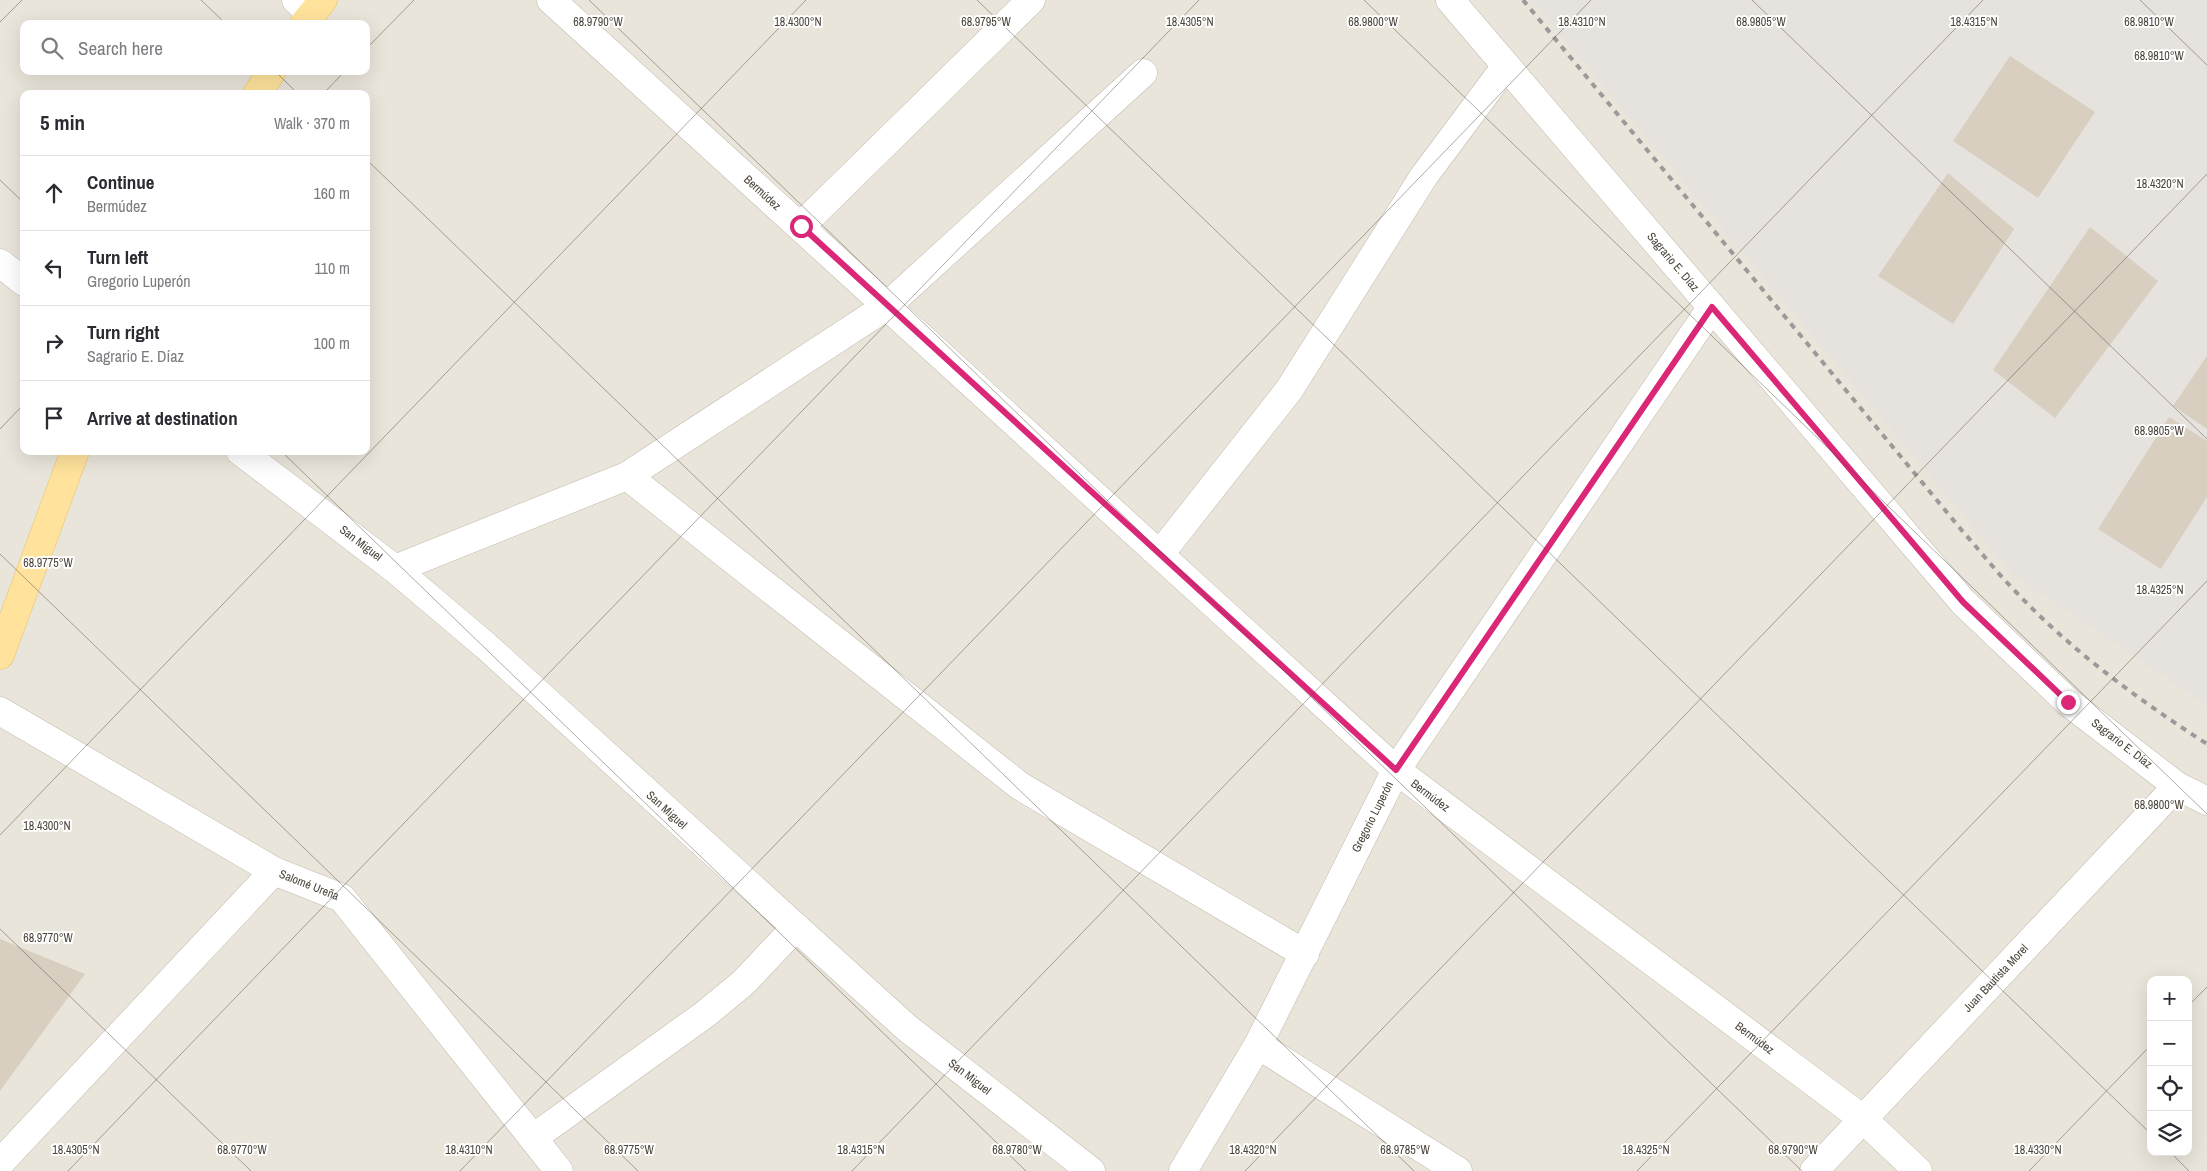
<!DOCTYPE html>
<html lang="en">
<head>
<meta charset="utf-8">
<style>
  :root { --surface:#fff; --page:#f7f7f7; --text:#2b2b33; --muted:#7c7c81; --line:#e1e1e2 }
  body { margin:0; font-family:"Archivo Narrow",sans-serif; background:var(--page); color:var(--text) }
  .controls { position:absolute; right:15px; bottom:15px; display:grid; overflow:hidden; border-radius:10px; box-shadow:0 5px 20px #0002 }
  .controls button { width:45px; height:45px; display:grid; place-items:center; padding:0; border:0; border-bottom:1px solid var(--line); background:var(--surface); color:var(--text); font:25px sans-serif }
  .stop { position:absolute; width:15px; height:15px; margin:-11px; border:4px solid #db2777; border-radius:50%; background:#fff }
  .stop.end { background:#db2777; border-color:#fff; box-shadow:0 1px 5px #0008 }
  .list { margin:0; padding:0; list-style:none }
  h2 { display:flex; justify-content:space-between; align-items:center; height:65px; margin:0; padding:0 20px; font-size:21px }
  h2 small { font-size:16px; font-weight:400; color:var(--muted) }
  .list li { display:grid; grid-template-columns:32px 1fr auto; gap:15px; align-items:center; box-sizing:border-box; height:75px; padding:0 20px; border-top:1px solid var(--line) }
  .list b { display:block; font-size:19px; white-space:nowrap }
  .list p { margin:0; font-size:16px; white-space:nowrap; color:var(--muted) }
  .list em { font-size:16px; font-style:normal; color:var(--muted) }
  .icon { flex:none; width:28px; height:28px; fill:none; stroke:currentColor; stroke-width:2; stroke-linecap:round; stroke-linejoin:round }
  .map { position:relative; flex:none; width:2207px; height:1171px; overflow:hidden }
  .search { position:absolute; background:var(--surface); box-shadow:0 5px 20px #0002; left:20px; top:20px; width:350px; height:55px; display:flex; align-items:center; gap:12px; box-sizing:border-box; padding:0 18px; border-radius:10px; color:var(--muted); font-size:19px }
  .panel { position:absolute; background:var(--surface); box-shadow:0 5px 20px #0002; left:20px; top:90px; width:350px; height:365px; border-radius:10px }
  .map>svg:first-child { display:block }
  .residential { fill:#eae5da; fill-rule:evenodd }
  .industrial { fill:#e6e2dd }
  .building { fill:#d8cfc1 }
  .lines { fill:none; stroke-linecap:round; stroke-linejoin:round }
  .minor-casing { stroke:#c2bbae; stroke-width:29 }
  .major-casing { stroke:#e6c16a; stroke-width:29 }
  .minor { stroke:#fff; stroke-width:28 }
  .major { stroke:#ffe39c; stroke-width:28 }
  .rail { stroke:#9a9a9a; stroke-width:4; stroke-dasharray:6 6; stroke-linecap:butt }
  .route { stroke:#db2777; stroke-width:6 }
  .ticks { fill:none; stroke:#4b4439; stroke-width:1; stroke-opacity:0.45 }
  .labels { text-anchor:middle; stroke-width:4; stroke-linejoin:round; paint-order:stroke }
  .street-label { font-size:12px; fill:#4b4439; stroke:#fff }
  .ticks-label { font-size:12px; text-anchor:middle; fill:#4b4439; stroke:#fff; stroke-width:4; stroke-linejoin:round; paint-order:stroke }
</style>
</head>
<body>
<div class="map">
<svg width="2207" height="1171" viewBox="0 0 2207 1171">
  <rect width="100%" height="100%" fill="#f6f3ec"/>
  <!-- residential -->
  <path class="residential" d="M0,0H2207V1171H0ZM24,24H366V71H24ZM24,94H366V451H24ZM2151,980H2188V1152H2151Z"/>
  <!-- industrial -->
  <polygon class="industrial" points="1531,0 2207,0 2207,705 2014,576"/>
  <!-- building -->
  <g class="building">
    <polygon points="2010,56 2095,112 2038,198 1953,141"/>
    <polygon points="1948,173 2014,229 1953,324 1878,276"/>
    <polygon points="2090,227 2158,281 2055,418 1993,370"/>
    <polygon points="2207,356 2207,429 2173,406"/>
    <polygon points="2169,417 2207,441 2207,497 2161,569 2098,529"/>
    <polygon points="0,939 85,974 0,1091"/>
  </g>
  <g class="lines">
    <!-- minor casing -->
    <g class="minor-casing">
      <g id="minor">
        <polyline points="296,0 311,14"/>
        <path id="s1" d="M551,0L1396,770L1863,1119L1918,1171"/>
        <path id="s2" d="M1450,0L1963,602L2068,702L2177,786L2207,801"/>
        <polyline points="801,226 1031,0"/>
        <polyline points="0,263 24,282"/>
        <path id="s3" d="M240,451L395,569L486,646L907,1028L1091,1171"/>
        <polyline points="627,476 1020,786 1305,954"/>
        <polyline points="1160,554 1289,390 1424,176 1506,66"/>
        <polyline points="395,569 627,476 887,306 1143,73"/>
        <path id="s4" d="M0,711L274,871L342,898L559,1171"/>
        <polyline points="1258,1045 1458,1171"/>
        <polyline points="533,1138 704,1015 743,983 796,927"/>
        <polyline points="0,1163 274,871"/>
        <path id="s5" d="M1183,1171L1258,1045L1396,770L1712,307"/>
        <path id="s6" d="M1814,1171L2177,786"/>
      </g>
    </g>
    <!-- major casing -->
    <g class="major-casing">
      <g id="major">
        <polyline points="304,24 323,0"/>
        <polyline points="257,94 272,71"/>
        <polyline points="0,655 75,451"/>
      </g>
    </g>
    <!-- minor -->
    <use href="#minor" class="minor"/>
    <!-- major -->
    <use href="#major" class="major"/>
    <!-- rail -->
    <path class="rail" d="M1523,0L1964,533C1982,553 1998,574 2017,593C2073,652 2139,700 2207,744"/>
  </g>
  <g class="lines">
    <!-- route -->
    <polyline class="route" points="801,226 1396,770 1712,307 1963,602 2068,702"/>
  </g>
  <!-- ticks -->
  <path class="ticks" d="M201,0L226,24M589,0L1802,1171M977,0L2151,1134M1364,0L2207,814M1752,0L2207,439M2140,0L2207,65M0,22L22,0M366,49L414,0M275,71L298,94M323,94L345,71M366,159L1414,1171M0,180L24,203M0,429L24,404M281,451L1026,1171M0,554L638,1171M0,835L806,0M0,929L251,1171M2188,1006L2207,987M2170,1152L2189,1171M68,1171L1199,0M460,1171L1591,0M852,1171L1983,0M1245,1171L2207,174M1637,1171L2207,581M2029,1171L2151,1045"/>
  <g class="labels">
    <!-- street labels -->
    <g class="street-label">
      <text dy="4" stroke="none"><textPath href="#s1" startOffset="286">Bermúdez</textPath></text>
      <text dy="4" stroke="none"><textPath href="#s2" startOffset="344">Sagrario E. Díaz</textPath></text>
      <text dy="4" stroke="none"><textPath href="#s3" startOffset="152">San Miguel</textPath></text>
      <text dy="4" stroke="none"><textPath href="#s2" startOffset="1004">Sagrario E. Díaz</textPath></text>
      <text dy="4" stroke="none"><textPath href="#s1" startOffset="1186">Bermúdez</textPath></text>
      <text dy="4" stroke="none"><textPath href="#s3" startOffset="558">San Miguel</textPath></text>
      <text dy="4" stroke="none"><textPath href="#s5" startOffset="402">Gregorio Luperón</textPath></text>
      <text dy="4" stroke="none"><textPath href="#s4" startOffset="355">Salomé Ureña</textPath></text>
      <text dy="4" stroke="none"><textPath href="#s6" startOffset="265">Juan Bautista Morel</textPath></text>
      <text dy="4" stroke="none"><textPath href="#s1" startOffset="1591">Bermúdez</textPath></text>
      <text dy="4" stroke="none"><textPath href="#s3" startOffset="962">San Miguel</textPath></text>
    </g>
  </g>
  <g class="ticks-label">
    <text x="2149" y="26">68.9810°W</text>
    <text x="598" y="26">68.9790°W</text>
    <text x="986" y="26">68.9795°W</text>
    <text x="1373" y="26">68.9800°W</text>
    <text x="1761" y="26">68.9805°W</text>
    <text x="798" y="26">18.4300°N</text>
    <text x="1190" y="26">18.4305°N</text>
    <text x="1974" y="26">18.4315°N</text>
    <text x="1582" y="26">18.4310°N</text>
    <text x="2159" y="60">68.9810°W</text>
    <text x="2160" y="188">18.4320°N</text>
    <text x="2159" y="435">68.9805°W</text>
    <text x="48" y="567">68.9775°W</text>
    <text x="2160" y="594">18.4325°N</text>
    <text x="2159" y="809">68.9800°W</text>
    <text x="47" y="830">18.4300°N</text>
    <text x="48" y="942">68.9770°W</text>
    <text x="76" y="1154">18.4305°N</text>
    <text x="469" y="1154">18.4310°N</text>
    <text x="861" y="1154">18.4315°N</text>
    <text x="1253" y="1154">18.4320°N</text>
    <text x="1646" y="1154">18.4325°N</text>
    <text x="2038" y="1154">18.4330°N</text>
    <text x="242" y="1154">68.9770°W</text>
    <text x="629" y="1154">68.9775°W</text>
    <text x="1017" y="1154">68.9780°W</text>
    <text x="1405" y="1154">68.9785°W</text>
    <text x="1793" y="1154">68.9790°W</text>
  </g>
</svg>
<div class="controls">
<button>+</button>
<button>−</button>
<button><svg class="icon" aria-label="locate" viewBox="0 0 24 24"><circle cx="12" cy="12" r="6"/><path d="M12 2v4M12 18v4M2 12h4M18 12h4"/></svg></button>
<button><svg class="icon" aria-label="layers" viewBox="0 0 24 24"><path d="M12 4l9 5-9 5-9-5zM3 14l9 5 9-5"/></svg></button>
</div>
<div class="stop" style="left:801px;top:226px"></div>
<div class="stop end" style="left:2068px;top:702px"></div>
<div class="search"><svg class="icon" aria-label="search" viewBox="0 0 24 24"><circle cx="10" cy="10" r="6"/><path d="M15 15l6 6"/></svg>Search here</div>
<section class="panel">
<h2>5 min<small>Walk · 370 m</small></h2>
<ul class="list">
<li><svg class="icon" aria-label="ahead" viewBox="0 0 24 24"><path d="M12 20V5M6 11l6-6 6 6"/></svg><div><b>Continue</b><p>Bermúdez</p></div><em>160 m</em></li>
<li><svg class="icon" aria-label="left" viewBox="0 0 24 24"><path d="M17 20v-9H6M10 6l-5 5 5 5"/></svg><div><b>Turn left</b><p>Gregorio Luperón</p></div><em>110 m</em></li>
<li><svg class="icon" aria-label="right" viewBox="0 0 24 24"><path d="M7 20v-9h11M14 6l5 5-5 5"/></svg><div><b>Turn right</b><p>Sagrario E. Díaz</p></div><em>100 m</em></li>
<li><svg class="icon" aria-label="arrive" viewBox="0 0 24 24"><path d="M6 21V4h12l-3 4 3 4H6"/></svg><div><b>Arrive at destination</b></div></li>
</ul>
</section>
</div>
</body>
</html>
